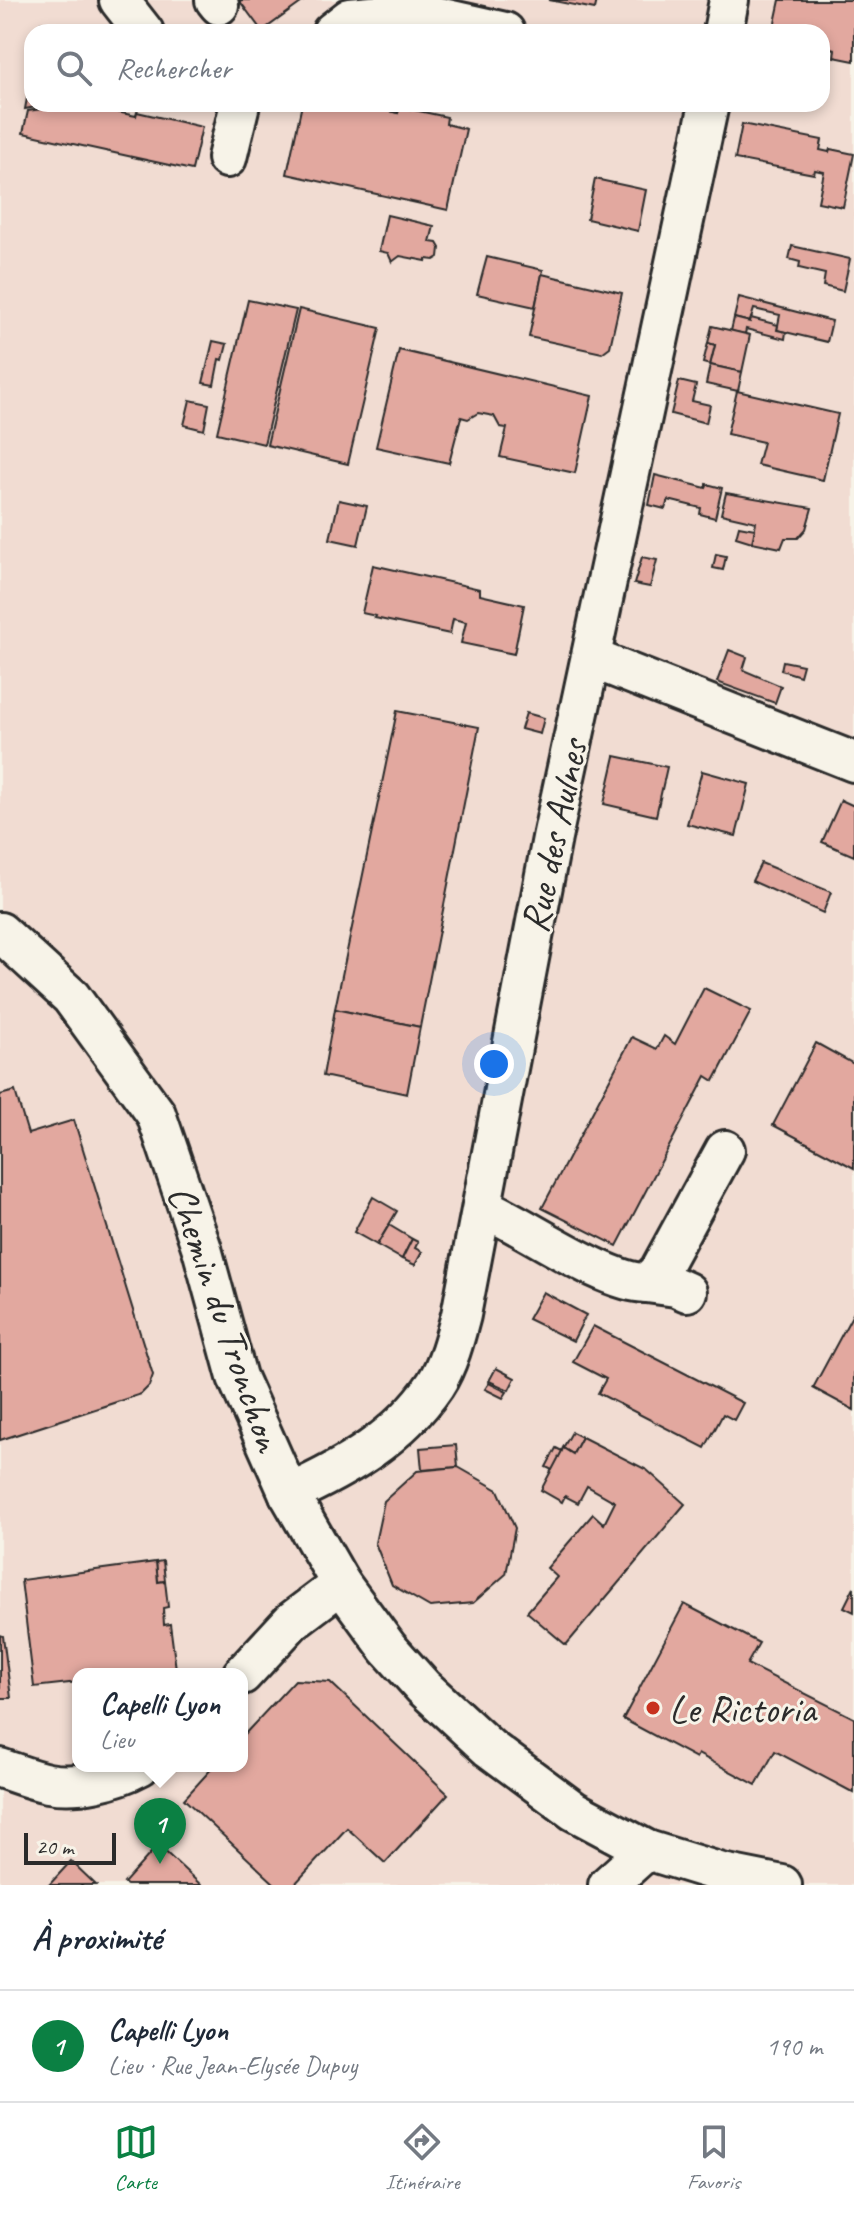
<!DOCTYPE html>
<html lang="fr">
<head>
<meta charset="utf-8">
<style>
  :root { --surface:#fff; --page:#f6f6f7; --text:#1f2937; --muted:#747a83; --line:#e0e1e3; --accent:#0b8043 }
  body { margin:0; font-family:Caveat,sans-serif; background:var(--page); color:var(--text) }
  .scale { position:absolute; left:24px; bottom:20px; width:92px; box-sizing:border-box; padding-left:8px; border:4px solid #2b2b2b; border-top:0; font-size:22px; line-height:28px; white-space:nowrap; color:#2b2b2b; -webkit-text-stroke:6px #f7f3e8; paint-order:stroke }
  .you { position:absolute; left:494px; top:1064px; width:28px; height:28px; margin:-20px; border:6px solid #fff; border-radius:50%; background:#1a73e8; box-shadow:0 0 0 12px #1a73e833 }
  .badge { display:grid; place-items:center; width:52px; height:52px; border-radius:50%; background:var(--accent); color:#fff; font-size:26px; font-weight:700 }
  .pin { position:absolute; translate:-50% -66px; filter:drop-shadow(0 2px 4px #0008) }
  .pin::after { content:''; position:absolute; top:42px; width:28px; height:24px; background:inherit; clip-path:polygon(0 0,100% 0,50% 100%) }
  .popup { position:absolute; left:72px; top:1668px; width:176px; height:104px; box-sizing:border-box; display:grid; place-content:center; border-radius:16px; background:var(--surface); filter:drop-shadow(0 2px 6px #0005); font-size:26px; white-space:nowrap; color:var(--muted) }
  .popup b { font-size:30px; color:var(--text) }
  .popup::after { content:''; position:absolute; left:50%; top:100%; margin-left:-16px; border:16px solid transparent; border-top-color:var(--surface) }
  .list { margin:0; padding:0; list-style:none }
  h2 { display:flex; justify-content:space-between; align-items:center; height:104px; margin:0; padding:0 32px; font-size:34px }
  h2 small { font-size:26px; font-weight:400; color:var(--muted) }
  .list li { display:grid; grid-template-columns:52px 1fr auto; gap:24px; align-items:center; box-sizing:border-box; height:112px; padding:0 32px; border-top:2px solid var(--line) }
  .list b { display:block; font-size:30px; white-space:nowrap }
  .list p { margin:0; font-size:26px; white-space:nowrap; color:var(--muted) }
  .list em { font-size:26px; font-style:normal; color:var(--muted) }
  .icon { flex:none; width:44px; height:44px; fill:none; stroke:currentColor; stroke-width:2; stroke-linecap:round; stroke-linejoin:round }
  .map { position:relative; flex:none; width:854px; height:1885px; overflow:hidden }
  .search { position:absolute; background:var(--surface); box-shadow:0 4px 12px #0003; left:24px; right:24px; top:24px; height:88px; display:flex; align-items:center; gap:20px; box-sizing:border-box; padding:0 28px; border-radius:24px; color:var(--muted); font-size:30px }
  .sheet { height:216px; background:var(--surface) }
  nav { display:flex; justify-content:space-around; align-items:center; box-sizing:border-box; height:112px; border-top:2px solid var(--line); background:var(--surface); font-size:22px; color:var(--muted) }
  nav a { display:grid; justify-items:center; gap:4px }
  nav .on { color:var(--accent) }
  .map>svg:first-child { display:block }
  .built { fill:#f1dcd2; fill-rule:evenodd }
  .building { fill:#e2a89f; stroke:#2b2b2b; stroke-width:2 }
  .lines { fill:none; stroke-linecap:round; stroke-linejoin:round }
  .minor-casing { stroke:#2b2b2b; stroke-width:44 }
  .minor { stroke:#f7f3e8; stroke-width:38 }
  .poi-dot { fill:#c8321e; stroke:#f7f3e8; stroke-width:3 }
  .labels { text-anchor:middle; stroke-width:6; stroke-linejoin:round; paint-order:stroke }
  .street-label { font-size:40px; fill:#2b2b2b; stroke:#f7f3e8 }
  .poi-label { font-size:40px; fill:#2b2b2b; stroke:#f7f3e8; text-anchor:start }
</style>
</head>
<body>
<div class="map">
<svg width="854" height="1885" viewBox="0 0 854 1885">
  <rect width="100%" height="100%" fill="#f7f3e8"/>
  <filter id="ink" filterUnits="userSpaceOnUse"><feTurbulence type="fractalNoise" baseFrequency=".0125" numOctaves="2"/><feDisplacementMap in="SourceGraphic" scale="16" xChannelSelector="R" yChannelSelector="G"/><feConvolveMatrix kernelMatrix="1 2 1 2 8 2 1 2 1" color-interpolation-filters="sRGB"/></filter>
  <g filter="url(#ink)">
    <!-- built -->
    <path class="built" d="M0,0H854V1885H0ZM32,32H822V104H32ZM78,1674H242V1766H78Z"/>
    <!-- building -->
    <g class="building">
      <polygon points="239,0 305,0 262,31"/>
      <polygon points="549,0 597,0 595,9"/>
      <polygon points="780,0 854,0 854,61 834,57 835,49 822,46 822,32 773,32"/>
      <polygon points="41,23 88,32 39,32"/>
      <polygon points="32,71 32,104 51,104 25,109"/>
      <polygon points="75,104 98,104 98,108 136,116 137,112 202,127 192,170 23,133 28,111"/>
      <polygon points="302,104 377,104 376,108 398,113 400,107 447,117 446,124 466,129 448,210 287,174"/>
      <polygon points="377,104 400,104 398,113 376,108"/>
      <polygon points="742,124 822,140 820,150 829,152 830,149 854,154 843,207 818,202 824,172 815,170 814,174 735,159"/>
      <polygon points="595,179 646,190 638,231 587,219"/>
      <polygon points="387,215 434,226 430,242 437,243 440,248 439,257 434,260 426,259 426,261 400,256 392,262 388,253 379,251"/>
      <polygon points="792,246 850,259 843,291 823,286 825,274 799,268 800,262 789,259"/>
      <polygon points="487,257 543,270 535,307 477,294"/>
      <polygon points="542,274 622,293 610,347 602,353 529,337"/>
      <polygon points="739,297 832,321 827,342 777,330 780,315 754,309 750,322 734,318"/>
      <polygon points="248,300 296,310 264,444 217,433"/>
      <polygon points="299,309 380,328 348,464 267,445"/>
      <polygon points="734,318 750,322 751,318 778,325 777,330 786,332 785,339 746,329 745,334 731,331"/>
      <polygon points="712,326 750,335 742,372 710,365 715,345 708,343"/>
      <polygon points="213,341 227,344 223,360 219,359 214,385 203,383"/>
      <polygon points="708,343 715,345 710,365 703,363"/>
      <polygon points="399,350 592,396 575,473 500,457 507,428 500,427 494,416 478,413 468,419 461,417 449,463 376,447"/>
      <polygon points="710,365 742,372 738,391 706,384"/>
      <polygon points="679,381 696,385 692,401 710,405 706,423 671,414"/>
      <polygon points="737,391 838,414 823,480 757,465 763,442 727,434"/>
      <polygon points="190,400 209,404 204,430 184,425"/>
      <polygon points="655,475 706,488 707,484 722,488 715,518 700,514 701,508 668,500 665,509 649,505"/>
      <polygon points="726,493 812,508 806,529 798,538 785,538 781,548 752,542 756,522 721,514"/>
      <polygon points="339,500 367,506 358,545 330,539"/>
      <polygon points="739,526 755,529 752,542 736,537"/>
      <polygon points="716,554 726,556 723,570 713,568"/>
      <polygon points="642,557 657,560 650,587 634,584"/>
      <polygon points="373,565 480,589 480,595 524,605 514,654 461,643 466,622 453,619 450,634 375,618 376,616 362,613"/>
      <polygon points="729,650 747,657 743,670 781,686 775,703 717,682"/>
      <polygon points="783,661 803,665 800,676 781,670"/>
      <polygon points="397,711 479,727 420,1027 335,1009"/>
      <polygon points="526,713 544,718 540,734 521,729"/>
      <polygon points="615,756 667,767 656,816 604,804"/>
      <polygon points="702,771 749,784 736,836 687,824"/>
      <polygon points="841,800 854,806 854,856 822,842"/>
      <polygon points="761,863 831,892 823,913 752,881"/>
      <polygon points="704,988 751,1011 714,1081 706,1076 617,1246 542,1208 632,1037 657,1049 664,1036 675,1044"/>
      <polygon points="335,1009 420,1027 407,1094 323,1076"/>
      <polygon points="816,1043 854,1064 854,1168 773,1125"/>
      <polygon points="15,1091 28,1134 74,1120 153,1375 149,1386 141,1394 0,1440 0,1095"/>
      <polygon points="373,1197 397,1211 377,1245 354,1232"/>
      <polygon points="389,1225 412,1239 402,1259 377,1245"/>
      <polygon points="412,1239 418,1242 415,1248 422,1252 415,1265 402,1259"/>
      <polygon points="543,1292 586,1315 573,1341 528,1319"/>
      <polygon points="854,1312 854,1410 813,1388"/>
      <polygon points="593,1326 743,1403 734,1420 723,1414 705,1448 598,1393 606,1379 573,1362"/>
      <polygon points="496,1368 515,1378 509,1390 489,1381"/>
      <polygon points="489,1383 507,1392 503,1398 485,1389"/>
      <polygon points="572,1432 582,1437 573,1454 563,1448"/>
      <polygon points="582,1437 647,1470 685,1504 566,1645 527,1612 557,1577 547,1568 593,1514 604,1524 615,1502 587,1486 578,1503 565,1496 562,1502 541,1490 563,1448 573,1454"/>
      <polygon points="456,1445 458,1467 422,1470 420,1448"/>
      <polygon points="556,1448 562,1451 552,1470 546,1467"/>
      <polygon points="458,1467 498,1490 515,1528 506,1574 473,1603 430,1607 392,1585 375,1543 384,1501 417,1471"/>
      <polygon points="163,1561 165,1581 158,1582 156,1562"/>
      <polygon points="156,1562 158,1582 165,1581 168,1607 163,1608 164,1625 170,1624 176,1669 138,1674 78,1674 78,1682 34,1687 21,1580"/>
      <polygon points="854,1587 854,1612 844,1607"/>
      <polygon points="684,1604 759,1643 747,1664 854,1718 854,1793 775,1751 756,1785 698,1754 696,1758 623,1719"/>
      <polygon points="0,1635 3,1636 11,1698 0,1698"/>
      <polygon points="295,1680 330,1682 448,1794 385,1863 347,1828 294,1885 276,1885 184,1799 214,1766 242,1766 242,1737"/>
      <polygon points="158,1845 201,1885 127,1885 124,1883"/>
      <polygon points="71,1861 96,1885 49,1885"/>
    </g>
    <g class="lines">
      <!-- minor casing -->
      <g class="minor-casing">
        <g id="minor">
          <polyline points="119,0 144,32"/>
          <polyline points="215,0 219,5"/>
          <polyline points="332,32 350,18 416,12 505,32"/>
          <polyline points="723,32 729,0"/>
          <polyline points="227,158 240,104"/>
          <polyline points="591,658 854,762"/>
          <polyline points="0,932 71,997 156,1114 202,1249 237,1377 289,1494 341,1584 388,1648 423,1687 489,1748 574,1811 647,1850 722,1873 782,1885"/>
          <path d="M482,1207C524,1225 606,1284 647,1283L659,1271L725,1150"/>
          <polyline points="647,1283 676,1287 687,1292"/>
          <path d="M289,1494C346,1468 399,1438 435,1385C448,1365 455,1338 461,1315L552,838L709,104"/>
          <polyline points="242,1675 292,1621 341,1584"/>
          <path d="M0,1768C15,1773 32,1780 48,1783C78,1788 114,1780 140,1766"/>
          <polyline points="608,1885 647,1850"/>
        </g>
      </g>
      <!-- minor -->
      <use href="#minor" class="minor"/>
    </g>
  </g>
  <!-- markers -->
  <circle class="poi-dot" cx="653" cy="1708" r="8"/>
  <g class="labels">
    <!-- street labels -->
    <g class="street-label">
      <text transform="translate(553 836) rotate(-78)" y="14">Rue des Aulnes</text>
      <text transform="translate(226 1318) rotate(71)" y="14">Chemin du Tronchon</text>
    </g>
    <!-- poi labels -->
    <g class="poi-label">
      <text x="669" y="1722">Le Rictoria</text>
    </g>
  </g>
</svg>
<div class="scale">20 m</div>
<div class="you"></div>
<div class="pin badge" style="left:160px;top:1864px">1</div>
<div class="popup"><b>Capelli Lyon</b>Lieu</div>
<div class="search"><svg class="icon" aria-label="search" viewBox="0 0 24 24"><circle cx="10" cy="10" r="6"/><path d="M15 15l6 6"/></svg>Rechercher</div>
</div>
<section class="sheet">
<h2>À proximité<small></small></h2>
<ul class="list">
<li><span class="badge">1</span><div><b>Capelli Lyon</b><p>Lieu · Rue Jean-Elysée Dupuy</p></div><em>190 m</em></li>
</ul>
</section>
<nav>
<a class="on"><svg class="icon" aria-label="map" viewBox="0 0 24 24"><path d="M3 6l6-2 6 2 6-2v14l-6 2-6-2-6 2zM9 4v14M15 6v14"/></svg>Carte</a>
<a><svg class="icon" aria-label="directions" viewBox="0 0 24 24"><path d="M12 3l9 9-9 9-9-9zM9 14v-3h6M13 9l2 2-2 2"/></svg>Itinéraire</a>
<a><svg class="icon" aria-label="saved" viewBox="0 0 24 24"><path d="M7 4h10v16l-5-4-5 4z"/></svg>Favoris</a>
</nav>
</body>
</html>
